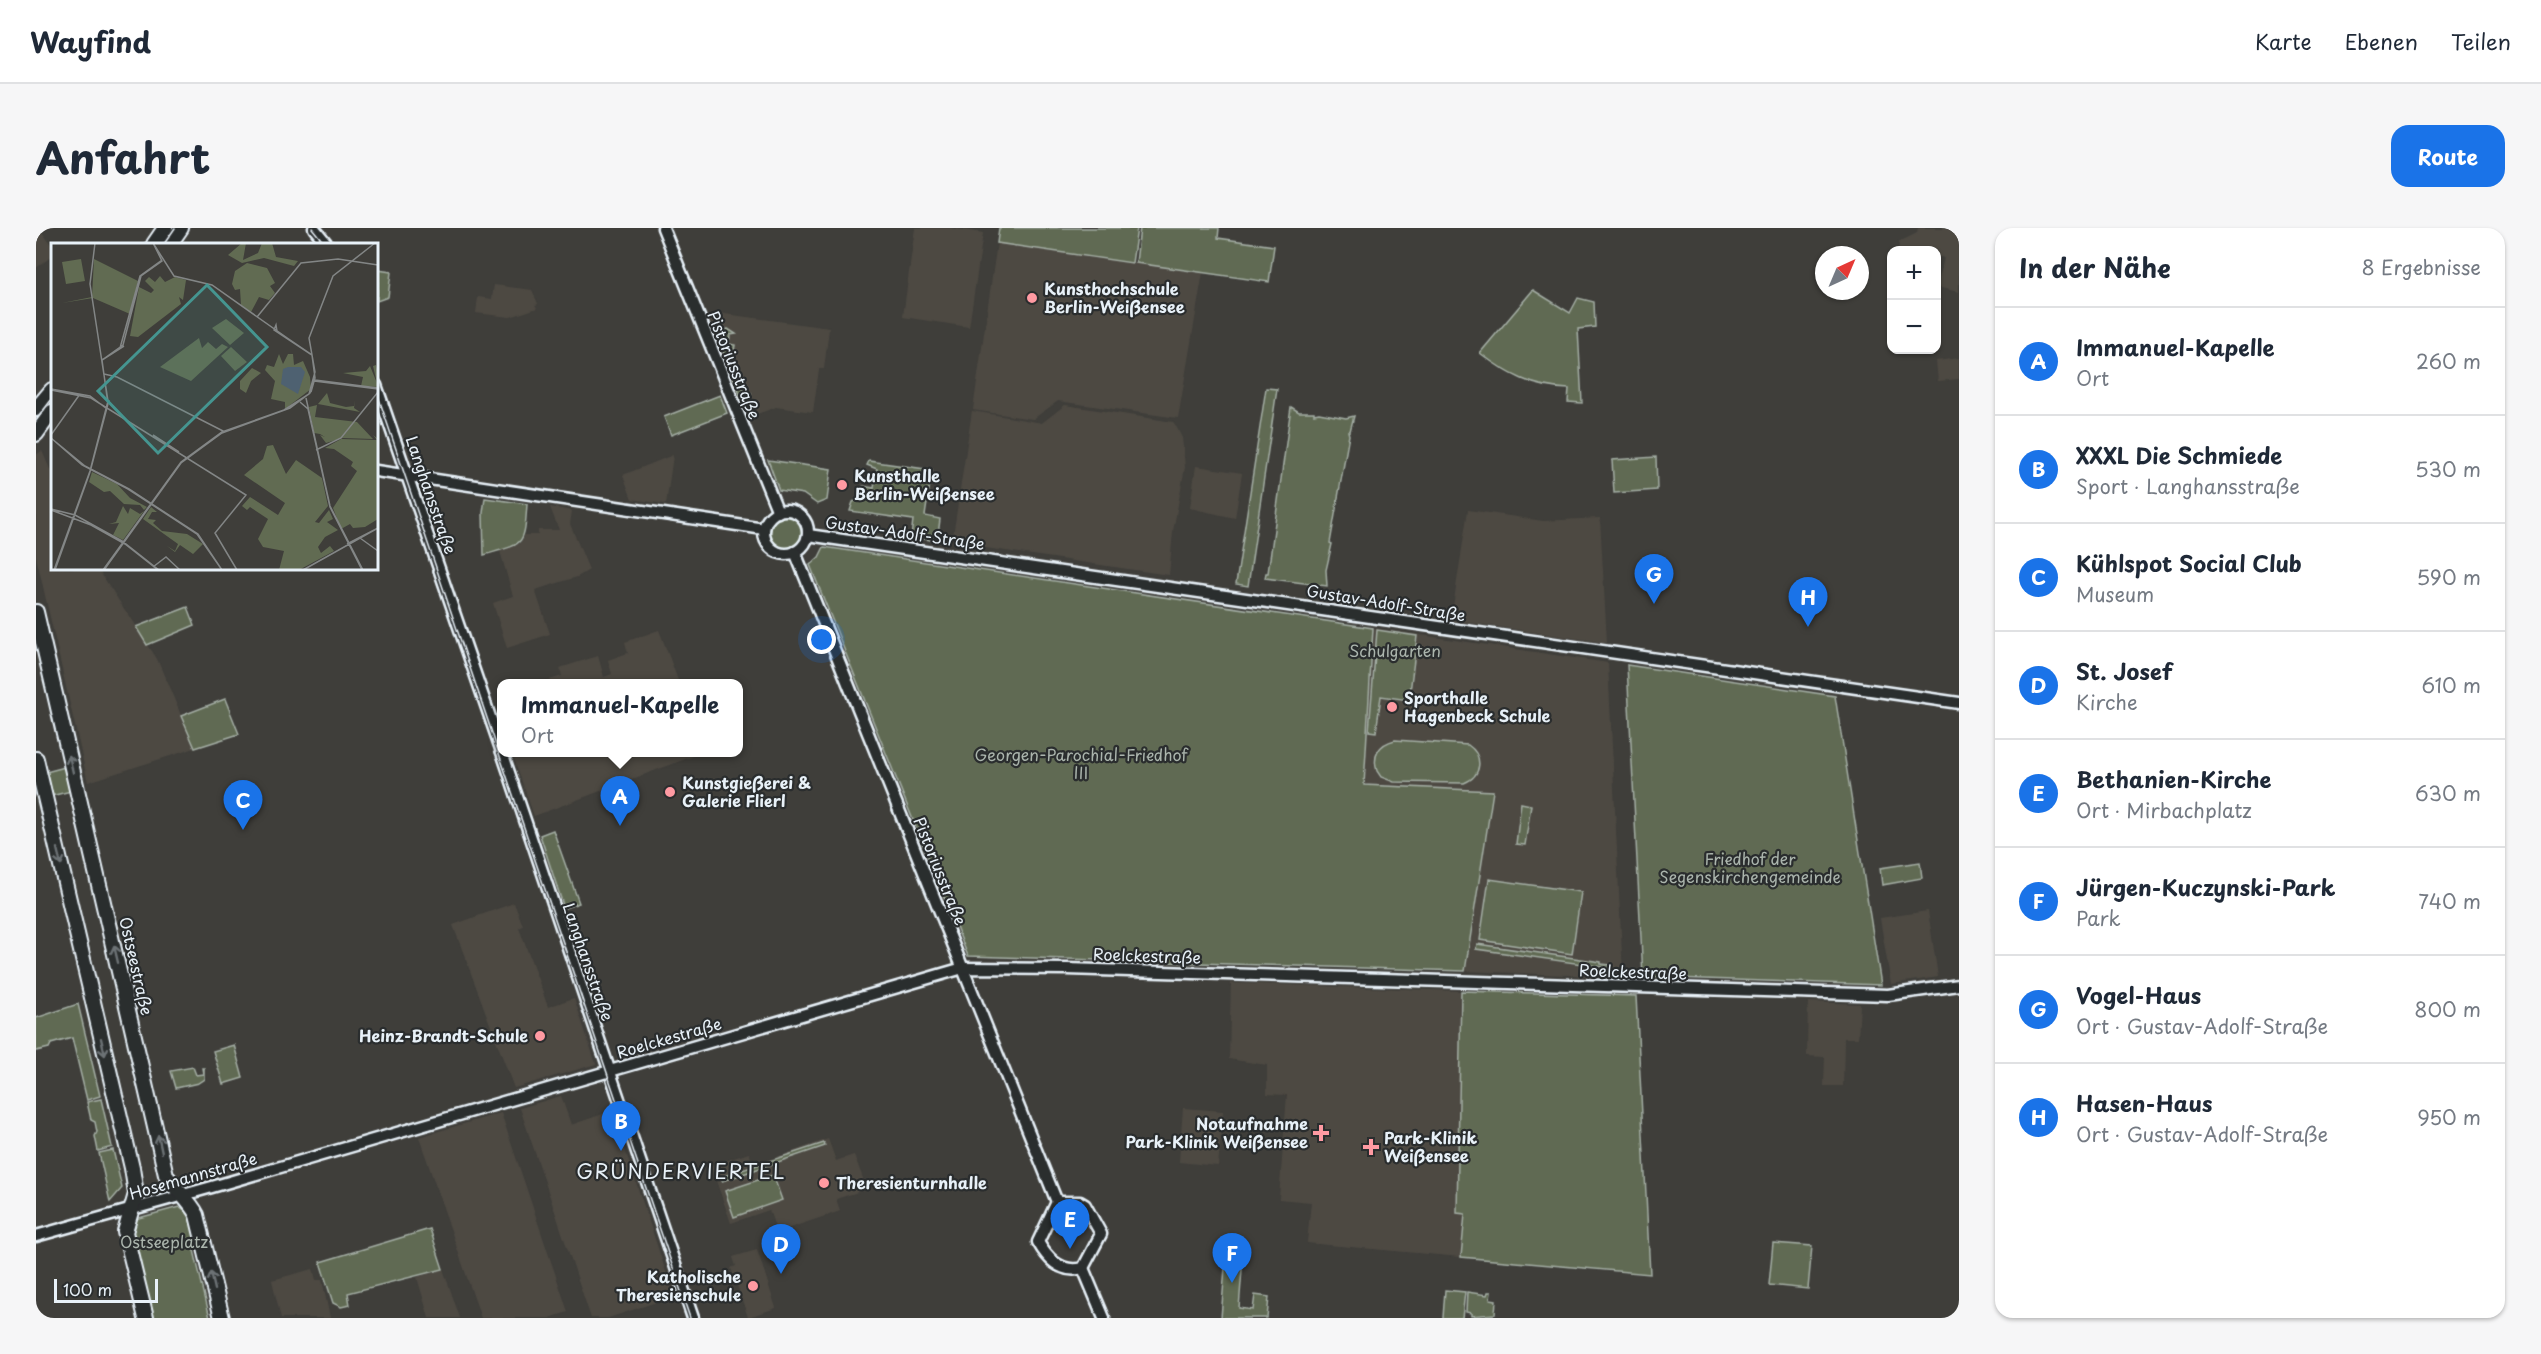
<!DOCTYPE html>
<html lang="de">
<head>
<meta charset="utf-8">
<style>
  :root { --surface:#fff; --page:#f6f6f7; --text:#1f2937; --muted:#747a83; --line:#e0e1e3; --accent:#1a73e8 }
  body { margin:0; font-family:"Playpen Sans",sans-serif; background:var(--page); color:var(--text) }
  .controls { position:absolute; right:18px; top:18px; display:grid; overflow:hidden; border-radius:12px; box-shadow:0 2px 4px #0004 }
  .controls button { width:54px; height:54px; display:grid; place-items:center; padding:0; border:0; border-bottom:2px solid var(--line); background:var(--surface); color:var(--text); font:30px sans-serif }
  .compass { position:absolute; left:1779px; top:18px; width:54px; height:54px; border-radius:50%; background:var(--surface); box-shadow:0 2px 4px #0004; rotate:44deg }
  .scale { position:absolute; left:18px; bottom:15px; width:104px; box-sizing:border-box; padding-left:6px; border:3px solid #e8f1f8; border-top:0; font-size:16px; line-height:21px; white-space:nowrap; color:#e8f1f8; -webkit-text-stroke:4px #2a2d2e; paint-order:stroke }
  .you { position:absolute; left:786px; top:412px; width:21px; height:21px; margin:-15px; border:4px solid #fff; border-radius:50%; background:#1a73e8; box-shadow:0 0 0 9px #1a73e833 }
  .badge { display:grid; place-items:center; width:39px; height:39px; border-radius:50%; background:var(--accent); color:#fff; font-size:20px; font-weight:700 }
  .pin { position:absolute; translate:-50% -50px; filter:drop-shadow(0 2px 3px #0008) }
  .pin::after { content:''; position:absolute; top:32px; width:21px; height:18px; background:inherit; clip-path:polygon(0 0,100% 0,50% 100%) }
  .popup { position:absolute; left:461px; top:451px; width:246px; height:78px; box-sizing:border-box; display:grid; place-content:center; border-radius:12px; background:var(--surface); filter:drop-shadow(0 2px 4px #0005); font-size:20px; white-space:nowrap; color:var(--muted) }
  .popup b { font-size:22px; color:var(--text) }
  .popup::after { content:''; position:absolute; left:50%; top:100%; margin-left:-12px; border:12px solid transparent; border-top-color:var(--surface) }
  .list { margin:0; padding:0; list-style:none }
  h2 { display:flex; justify-content:space-between; align-items:center; height:78px; margin:0; padding:0 24px; font-size:26px }
  h2 small { font-size:20px; font-weight:400; color:var(--muted) }
  .list li { display:grid; grid-template-columns:39px 1fr auto; gap:18px; align-items:center; box-sizing:border-box; height:108px; padding:0 24px; border-top:2px solid var(--line) }
  .list b { display:block; font-size:22px; white-space:nowrap }
  .list p { margin:0; font-size:20px; white-space:nowrap; color:var(--muted) }
  .list em { font-size:20px; font-style:normal; color:var(--muted) }
  .map { position:relative; flex:none; width:1923px; height:1090px; overflow:hidden; border-radius:18px }
  header { display:flex; align-items:center; gap:36px; box-sizing:border-box; height:84px; padding:0 30px; background:var(--surface); border-bottom:2px solid var(--line) }
  header strong { font-size:28px }
  nav { display:flex; gap:33px; margin-inline-start:auto; font-size:21px }
  .intro { display:flex; align-items:center; justify-content:space-between; box-sizing:border-box; height:144px; padding:0 36px }
  h1 { margin:0; font-size:42px }
  .button { padding:15px 27px; border-radius:18px; background:var(--accent); color:#fff; font-size:21px; font-weight:700 }
  main { display:flex; gap:36px; padding:0 36px }
  aside { flex:1; background:var(--surface); border-radius:18px; box-shadow:0 2px 4px #0004 }
  .map>svg:first-child { display:block }
  .built { fill:#4e4a43 }
  .green { fill:#616b52; stroke:#a4aea5; stroke-width:1.5 }
  .lines { fill:none; stroke-linecap:round; stroke-linejoin:round }
  .minor-casing { stroke:#e8f1f8; stroke-width:15 }
  .major-casing { stroke:#e8f1f8; stroke-width:18 }
  .minor { stroke:#2a2d2e; stroke-width:10 }
  .major { stroke:#2a2d2e; stroke-width:14 }
  .tram { stroke:#e8f1f8; stroke-width:1.5 }
  .oneway { stroke:#6c7275 }
  .poi-dot { fill:#ff9aa2; stroke:#2a2d2e; stroke-width:2 }
  .labels { text-anchor:middle; stroke-width:4.5; stroke-linejoin:round; paint-order:stroke }
  .poi-label { font-size:16px; font-weight:bold; fill:#e8f1f8; stroke:#2a2d2e; text-anchor:start }
  .street-label { font-size:16px; fill:#e8f1f8; stroke:#2a2d2e }
  .park-label { font-size:16px; fill:#abb5ad; stroke:#2a2d2e }
  .quarter-label { font-size:20px; letter-spacing:1.5px; fill:#e8f1f8; stroke:#2a2d2e }
  .inset-road { fill:none; stroke:#838686; stroke-width:1.5 }
  .view { fill:#459590; fill-opacity:0.15; stroke:#459590; stroke-width:3 }
  .inset-edge { fill:none; stroke:#e8f1f8; stroke-width:3 }
</style>
</head>
<body>
<header>
<strong>Wayfind</strong>
<nav><a>Karte</a><a>Ebenen</a><a>Teilen</a></nav>
</header>
<div class="intro"><h1>Anfahrt</h1><a class="button">Route</a></div>
<main>
<div class="map">
<svg width="1923" height="1090" viewBox="0 0 1923 1090">
  <rect width="100%" height="100%" fill="#3f3e3a"/>
  <filter id="ink" filterUnits="userSpaceOnUse"><feTurbulence type="fractalNoise" baseFrequency=".0167" numOctaves="2"/><feDisplacementMap in="SourceGraphic" scale="12" xChannelSelector="R" yChannelSelector="G"/><feConvolveMatrix kernelMatrix="1 2 1 2 8 2 1 2 1" color-interpolation-filters="sRGB"/></filter>
  <g filter="url(#ink)">
    <!-- built -->
    <g class="built">
      <polygon points="0,0 3,0 16,18 16,28 0,40"/>
      <polygon points="879,0 914,0 947,5 933,99 867,89"/>
      <polygon points="1882,0 1923,0 1923,64 1901,59 1908,30 1901,28 1900,22 1862,22 1863,14 1881,5"/>
      <polygon points="961,15 1167,44 1142,190 1022,173 997,191 937,182"/>
      <polygon points="458,57 496,62 502,76 499,77 501,80 474,89 440,85 442,69 456,71"/>
      <polygon points="681,85 793,100 788,141 783,141 777,184 740,179 713,189 675,94"/>
      <polygon points="1923,130 1923,151 1902,153 1900,133"/>
      <polygon points="1029,177 1137,194 1140,198 1146,210 1149,239 1137,303 1133,347 916,315 936,183 1006,195"/>
      <polygon points="6,223 16,246 16,340 62,341 121,431 159,520 52,554 0,328 0,227"/>
      <polygon points="637,227 630,276 596,271 587,247"/>
      <polygon points="1160,238 1206,245 1199,290 1154,280"/>
      <polygon points="514,279 536,283 534,296 553,342 541,349 499,362 514,406 471,420 457,375 477,368 464,323 484,315 489,307 502,307 502,302 523,302"/>
      <polygon points="1432,282 1507,293 1564,290 1571,415 1415,392"/>
      <polygon points="1337,400 1572,435 1587,749 1429,743 1456,563 1328,557"/>
      <polygon points="623,402 643,455 510,455 510,453 526,448 524,440 562,428 568,449 576,446 572,432 592,425 589,414"/>
      <polygon points="668,524 498,588 476,525 476,524"/>
      <polygon points="478,675 487,698 483,700 512,779 538,770 560,836 478,860 417,697"/>
      <polygon points="1892,683 1902,749 1855,756 1844,690"/>
      <polygon points="1195,755 1425,763 1421,985 1429,986 1425,1029 1271,1015 1275,974 1243,971 1251,867 1231,866 1231,837 1193,831"/>
      <polygon points="1772,774 1824,776 1822,810 1808,810 1807,858 1788,858 1789,829 1771,828"/>
      <polygon points="525,868 535,897 576,883 638,1068 572,1090 555,1090 484,880"/>
      <polygon points="1147,880 1187,883 1182,938 1143,934"/>
      <polygon points="465,885 532,1084 513,1090 445,1090 383,909"/>
      <polygon points="792,911 800,933 818,927 831,961 800,971 804,983 741,1004 733,982 695,995 675,938 713,925 718,937"/>
      <polygon points="721,1022 740,1080 712,1089 695,1040 700,1038 697,1029"/>
      <polygon points="277,1041 280,1052 286,1052 294,1090 245,1090 236,1052"/>
      <polygon points="407,1041 424,1090 393,1090 381,1049"/>
    </g>
    <!-- green -->
    <g class="green">
      <polygon points="963,0 1101,0 1096,35 961,15"/>
      <polygon points="1104,0 1183,0 1182,10 1238,18 1233,54 1100,35"/>
      <polygon points="342,42 355,44 352,69 341,73"/>
      <path d="M1497,62L1534,85L1542,70L1558,74L1559,99L1542,101L1546,175L1532,174L1533,161C1497,160 1471,146 1444,125Z"/>
      <polygon points="692,101 700,106 694,107 693,116 699,117 698,123 693,126 710,166 715,165 714,170 707,174 679,103"/>
      <polygon points="1230,160 1241,161 1212,358 1200,356"/>
      <polygon points="684,167 691,185 635,207 628,189"/>
      <polygon points="1255,179 1263,184 1278,184 1278,186 1283,185 1310,190 1318,188 1314,203 1312,203 1313,207 1294,315 1296,316 1290,342 1291,358 1229,350 1230,345 1232,345"/>
      <polygon points="1620,229 1621,262 1578,265 1576,232"/>
      <polygon points="732,232 795,241 791,272 781,276 767,266 743,262"/>
      <polygon points="833,233 896,242 889,288 904,291 902,307 895,312 875,309 877,292 814,283 817,274 825,270 827,258 838,260 841,241 831,237"/>
      <path d="M449,270L491,276C488,319 489,315 448,327L447,285Z"/>
      <circle cx="750" cy="304" r="17"/>
      <polygon points="788,319 1337,400 1328,557 1457,563 1429,743 932,728 774,337 783,329"/>
      <polygon points="152,379 159,397 111,417 100,399"/>
      <polygon points="1341,402 1381,408 1373,472 1345,468 1340,504 1333,503"/>
      <polygon points="1591,437 1799,468 1845,757 1607,749"/>
      <polygon points="189,471 203,506 159,520 145,488"/>
      <path d="M1359,512L1432,517C1448,528 1446,548 1428,555L1358,554L1345,549L1341,543C1336,527 1343,516 1359,512Z"/>
      <polygon points="29,539 35,563 15,568 10,544"/>
      <polygon points="1485,575 1495,577 1489,617 1480,616"/>
      <polygon points="517,602 543,675 528,680 504,607"/>
      <polygon points="1884,634 1886,650 1846,657 1844,640"/>
      <polygon points="1453,651 1545,664 1536,726 1444,712"/>
      <polygon points="1441,716 1565,734 1565,736 1574,737 1574,740 1440,721"/>
      <polygon points="1425,763 1600,768 1614,1046 1425,1029 1429,986 1421,985"/>
      <polygon points="42,776 64,868 51,872 36,810 15,816 13,820 0,823 0,790"/>
      <polygon points="198,817 207,850 187,856 177,823"/>
      <polygon points="157,839 160,847 167,846 166,840 168,840 168,851 162,855 140,860 135,843"/>
      <polygon points="65,871 76,919 62,923 59,908 61,904 59,894 55,892 51,874"/>
      <polygon points="788,915 789,918 686,953 685,949"/>
      <polygon points="77,922 86,960 74,974 63,925"/>
      <polygon points="737,947 746,972 698,989 689,963"/>
      <path d="M143,979L147,982L151,981L164,1017L157,1018L174,1090H113C108,1068 88,1010 99,991Z"/>
      <polygon points="394,1001 407,1041 312,1065 314,1077 305,1079 297,1075 284,1034"/>
      <polygon points="1737,1015 1776,1018 1772,1061 1733,1057"/>
      <polygon points="1190,1027 1207,1029 1203,1080 1217,1082 1219,1067 1233,1069 1231,1090 1185,1090"/>
      <polygon points="1409,1062 1429,1064 1426,1090 1407,1090"/>
      <polygon points="1431,1064 1451,1067 1452,1064 1455,1064 1454,1071 1460,1072 1459,1086 1435,1088 1435,1085 1430,1084"/>
    </g>
    <g class="lines">
      <!-- minor casing -->
      <g class="minor-casing">
        <g id="minor">
          <polyline points="278,0 291,16"/>
          <polyline points="627,0 742,284"/>
          <polyline points="340,157 466,524"/>
          <polyline points="340,243 728,301"/>
          <circle cx="750" cy="304" r="22"/>
          <polyline points="772,307 1923,475"/>
          <polyline points="759,324 1021,974"/>
          <polyline points="466,524 657,1090"/>
          <path d="M1021,974H1044L1049,977L1065,1006L1047,1040C1026,1046 1012,1032 1002,1014Z"/>
          <polyline points="0,1008 176,959 927,740 1031,741 1852,767 1923,757"/>
          <polyline points="1047,1040 1068,1090"/>
        </g>
      </g>
      <!-- major casing -->
      <g class="major-casing">
        <g id="major">
          <polyline points="118,16 129,0"/>
          <polyline points="134,16 145,0"/>
          <polyline points="0,181 16,162"/>
          <polyline points="0,206 16,184"/>
          <path d="M0,384L130,947C139,962 153,971 161,987L186,1090"/>
          <polyline points="0,531 96,940 100,966 89,1004 110,1090"/>
        </g>
      </g>
      <!-- minor -->
      <use href="#minor" class="minor"/>
      <!-- major -->
      <use href="#major" class="major"/>
      <!-- tram -->
      <g class="tram">
        <polyline points="276,0 289,16"/>
        <polyline points="128,16 139,0"/>
        <polyline points="340,162 654,1090"/>
        <polyline points="0,192 16,171"/>
      </g>
    </g>
    <!-- one-way arrows -->
    <defs><path id="oneway-shaft" d="M-6 0H5M1.5-3L5.5 0L1.5 3" fill="none" stroke-width="1.6" stroke-linecap="round" stroke-linejoin="round" transform="scale(1.5)"/></defs>
    <g class="oneway">
      <use href="#oneway-shaft" transform="translate(35 536) rotate(-103)"/>
      <use href="#oneway-shaft" transform="translate(23 629) rotate(77)"/>
      <use href="#oneway-shaft" transform="translate(80 726) rotate(-103)"/>
      <use href="#oneway-shaft" transform="translate(67 819) rotate(77)"/>
      <use href="#oneway-shaft" transform="translate(124 916) rotate(-102)"/>
      <use href="#oneway-shaft" transform="translate(177 1053) rotate(-103)"/>
    </g>
  </g>
  <!-- markers -->
  <g class="poi-dot">
    <circle cx="996" cy="70" r="6"/>
    <circle cx="806" cy="257" r="6"/>
    <circle cx="1356" cy="479" r="6"/>
    <circle cx="634" cy="564" r="6"/>
    <circle cx="504" cy="808" r="6"/>
    <path d="M1282 896h6v6h6v6h-6v6h-6v-6h-6v-6h6z"/>
    <path d="M1332 910h6v6h6v6h-6v6h-6v-6h-6v-6h6z"/>
    <circle cx="788" cy="955" r="6"/>
    <circle cx="717" cy="1058" r="6"/>
  </g>
  <g class="labels">
    <!-- poi labels -->
    <g class="poi-label">
      <text x="1008" y="67">Kunsthochschule<tspan x="1008" dy="18">Berlin-Weißensee</tspan></text>
      <text x="818" y="254">Kunsthalle<tspan x="818" dy="18">Berlin-Weißensee</tspan></text>
      <text x="1368" y="476">Sporthalle<tspan x="1368" dy="18">Hagenbeck Schule</tspan></text>
      <text x="646" y="561">Kunstgießerei &amp;<tspan x="646" dy="18">Galerie Flierl</tspan></text>
      <text x="492" y="814" text-anchor="end">Heinz-Brandt-Schule</text>
      <text x="1272" y="902" text-anchor="end">Notaufnahme<tspan x="1272" dy="18">Park-Klinik Weißensee</tspan></text>
      <text x="1348" y="916">Park-Klinik<tspan x="1348" dy="18">Weißensee</tspan></text>
      <text x="800" y="961">Theresienturnhalle</text>
      <text x="705" y="1055" text-anchor="end">Katholische<tspan x="705" dy="18">Theresienschule</tspan></text>
    </g>
    <!-- street labels -->
    <g class="street-label">
      <text transform="translate(698 137) rotate(68)" y="6">Pistoriusstraße</text>
      <text transform="translate(395 267) rotate(71)" y="6">Langhansstraße</text>
      <text transform="translate(869 305) rotate(8)" y="6">Gustav-Adolf-Straße</text>
      <text transform="translate(1350 375) rotate(9)" y="6">Gustav-Adolf-Straße</text>
      <text transform="translate(904 643) rotate(68)" y="6">Pistoriusstraße</text>
      <text transform="translate(1111 728) rotate(2)" y="6">Roelckestraße</text>
      <text transform="translate(552 734) rotate(71)" y="6">Langhansstraße</text>
      <text transform="translate(100 738) rotate(77)" y="6">Ostseestraße</text>
      <text transform="translate(1597 744) rotate(2)" y="6">Roelckestraße</text>
      <text transform="translate(633 810) rotate(-16)" y="6">Roelckestraße</text>
      <text transform="translate(157 948) rotate(-16)" y="6">Hosemannstraße</text>
    </g>
    <!-- park labels -->
    <g class="park-label">
      <text x="1359" y="429">Schulgarten</text>
      <text x="1045" y="533">Georgen-Parochial-Friedhof<tspan x="1045" dy="18">III</tspan></text>
      <text x="1714" y="637">Friedhof der<tspan x="1714" dy="18">Segenskirchengemeinde</tspan></text>
      <text x="128" y="1020">Ostseeplatz</text>
    </g>
    <!-- quarter labels -->
    <g class="quarter-label">
      <text x="645" y="951">GRÜNDERVIERTEL</text>
    </g>
  </g>
  <!-- overview -->
  <g transform="translate(15 15)">
    <rect width="327" height="327" fill="#3f3e3a"/>
    <path d="M191,0H195L192,17L207,10L211,0H221L225,14L247,18L243,23L213,15L191,20L177,12ZM30,16L34,38L15,41L11,19ZM43,16L87,38L79,71L42,55L11,60L41,54ZM196,20L216,25L224,40L219,43L224,50L218,57L208,54L200,69L190,62L189,46L184,47L181,41L184,28ZM109,33L114,39L124,34L135,37L132,57L128,54L130,61L87,94L79,93L88,44L100,50L103,47L94,38L98,34L104,39ZM175,76L193,90L179,102L161,85ZM148,95L151,105L157,99L165,106L171,101L177,104L140,138L109,124ZM180,104L196,119L184,128L170,113ZM228,111L232,121L237,111H242L243,122L252,118L259,134L260,146L234,166V159L220,156L224,138L214,127L216,122L223,124ZM325,122L327,131V144L310,143L312,134L292,130L315,128L319,123L326,140L322,123ZM201,125L210,130L200,138L195,150L189,146V138ZM276,150L279,160L295,164L303,163L304,157L303,165L309,169L267,161ZM266,162L264,174L306,179L322,196L292,195L275,200L269,192L274,194L269,191L263,190L258,164ZM322,192L327,196V276L314,284L302,285L299,281L290,286L282,265L306,228L300,223L302,219L283,206L274,205L290,196L326,197ZM222,202L235,231L245,217L271,235L277,263L264,279L268,280L278,267L282,276L276,279L287,287L274,294L267,304L270,310L279,303L283,308L248,327H228L233,308L212,304L207,296L217,276L199,264L196,267L191,263L199,254L227,272L234,260L193,232L212,216L216,203ZM41,229L66,241L79,255L96,264L93,267L89,262L73,261L59,248L53,249L38,239ZM72,263L77,271L79,265L89,271L93,268L72,297L62,292L68,280L58,281L65,279ZM100,264L106,269H101L97,276L105,277L102,280L111,288L136,291L152,301L142,311L129,302L124,309L116,303L124,308L127,301L92,276Z" fill="#616b52"/>
    <path d="M237,124H250L254,129L247,151L230,141L232,126Z" fill="#4e6171"/>
    <path class="inset-road" d="M102,0L123,33L161,42L259,111M206,74L250,20L287,16L327,22M69,105L89,33L111,17M51,117L73,103M53,131L66,134L174,189M264,137L327,145M263,138L327,146M0,146L39,153L56,166M0,147L40,155L195,252L164,290L186,327M255,155L279,263L312,327M249,159L257,166L279,264L311,327M57,161L51,117L72,102L90,33L111,18L102,0M0,192L29,151M102,192L128,209M0,195L34,223L78,246L147,291L171,327M0,195L31,222L77,246L146,291L171,327M265,207L290,195L327,149M0,266L24,272L71,298L108,327M0,267L40,282L74,301L107,327M309,295L327,308M296,301L327,285M102,324L115,314L129,327M3,327L39,228L57,158L39,41L44,0M4,327L39,229L58,157M52,327L130,219L171,189L233,167L258,151L264,129L258,95L282,33L324,0M53,327L130,220L171,190L239,165L259,150L264,135L261,112L223,87L225,82L226,88L261,112L264,135L260,149M252,327L327,285"/>
    <path class="view" d="M156,42L216,104L107,210L47,148Z"/>
    <rect width="327" height="327" class="inset-edge"/>
  </g>
</svg>
<div class="controls">
<button>+</button>
<button>−</button>
</div>
<svg class="compass" viewBox="-18 -18 36 36"><path d="M0-13l5 13h-10z" fill="#e53935"/><path d="M0 13l5-13h-10z" fill="#747a83"/></svg>
<div class="scale">100 m</div>
<div class="you"></div>
<div class="pin badge" style="left:584px;top:598px">A</div>
<div class="popup"><b>Immanuel-Kapelle</b>Ort</div>
<div class="pin badge" style="left:585px;top:923px">B</div>
<div class="pin badge" style="left:207px;top:602px">C</div>
<div class="pin badge" style="left:745px;top:1046px">D</div>
<div class="pin badge" style="left:1034px;top:1021px">E</div>
<div class="pin badge" style="left:1196px;top:1055px">F</div>
<div class="pin badge" style="left:1618px;top:376px">G</div>
<div class="pin badge" style="left:1772px;top:399px">H</div>
</div>
<aside>
<h2>In der Nähe<small>8 Ergebnisse</small></h2>
<ul class="list">
<li><span class="badge">A</span><div><b>Immanuel-Kapelle</b><p>Ort</p></div><em>260 m</em></li>
<li><span class="badge">B</span><div><b>XXXL Die Schmiede</b><p>Sport · Langhansstraße</p></div><em>530 m</em></li>
<li><span class="badge">C</span><div><b>Kühlspot Social Club</b><p>Museum</p></div><em>590 m</em></li>
<li><span class="badge">D</span><div><b>St. Josef</b><p>Kirche</p></div><em>610 m</em></li>
<li><span class="badge">E</span><div><b>Bethanien-Kirche</b><p>Ort · Mirbachplatz</p></div><em>630 m</em></li>
<li><span class="badge">F</span><div><b>Jürgen-Kuczynski-Park</b><p>Park</p></div><em>740 m</em></li>
<li><span class="badge">G</span><div><b>Vogel-Haus</b><p>Ort · Gustav-Adolf-Straße</p></div><em>800 m</em></li>
<li><span class="badge">H</span><div><b>Hasen-Haus</b><p>Ort · Gustav-Adolf-Straße</p></div><em>950 m</em></li>
</ul>
</aside>
</main>
</body>
</html>
